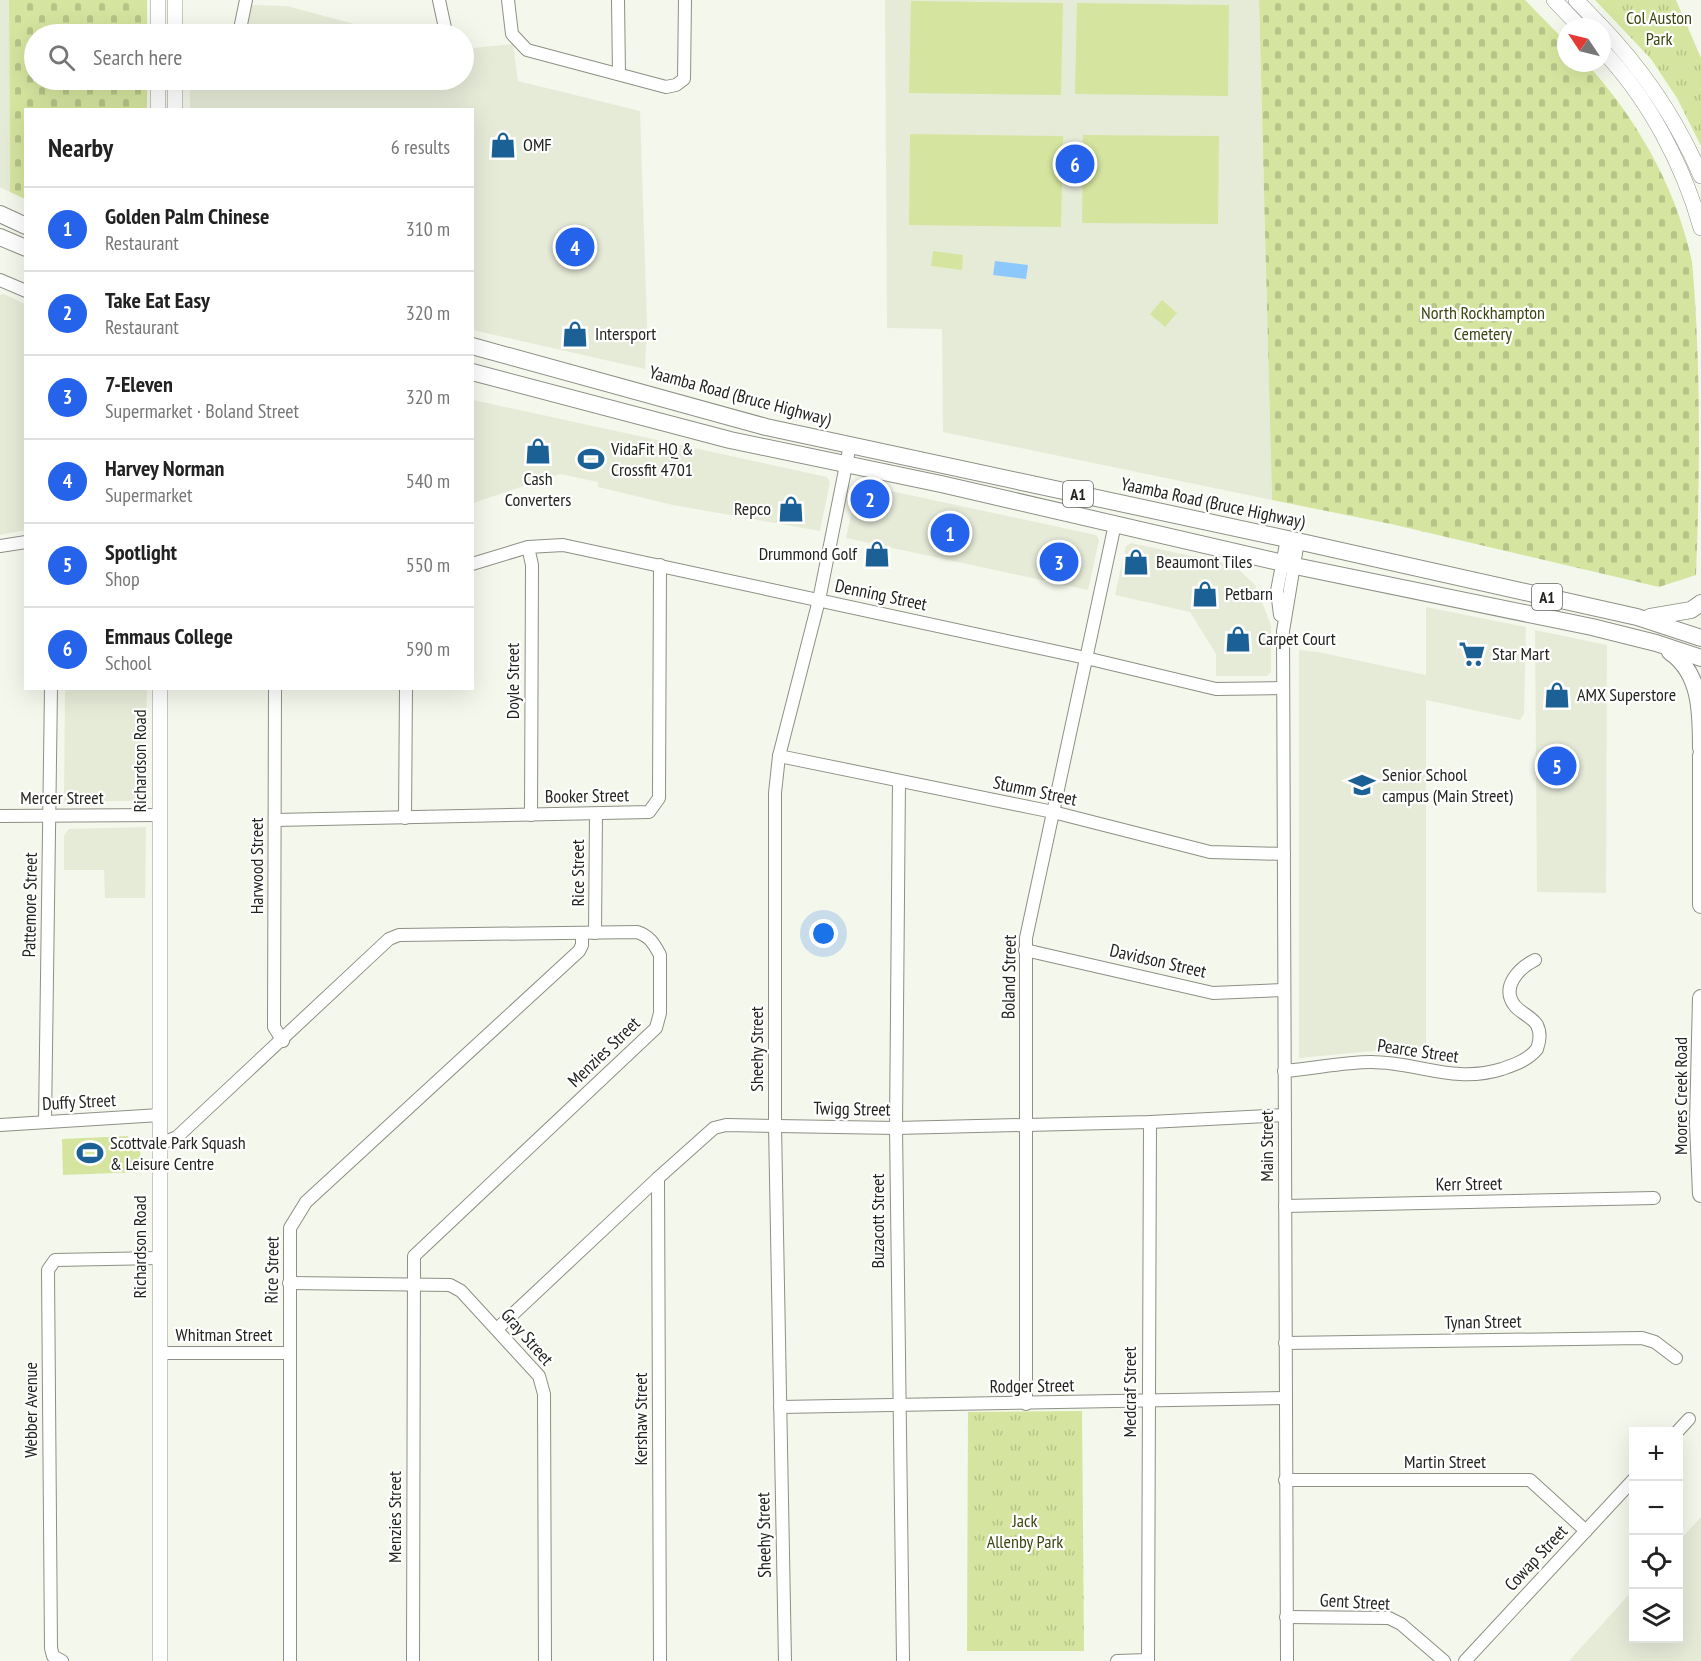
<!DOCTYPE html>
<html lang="en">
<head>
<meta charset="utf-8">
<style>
  :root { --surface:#fff; --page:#f6f6f6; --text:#222; --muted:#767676; --line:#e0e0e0; --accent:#2563eb }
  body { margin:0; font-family:"PT Sans Narrow",sans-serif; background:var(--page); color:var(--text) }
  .controls { position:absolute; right:18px; bottom:18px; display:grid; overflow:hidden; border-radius:0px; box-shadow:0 6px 24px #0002 }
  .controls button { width:54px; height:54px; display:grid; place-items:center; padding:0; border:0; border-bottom:2px solid var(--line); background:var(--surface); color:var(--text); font:30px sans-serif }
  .compass { position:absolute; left:1557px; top:18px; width:54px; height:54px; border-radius:50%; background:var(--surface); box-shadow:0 6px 24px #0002; rotate:305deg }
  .you { position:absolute; left:824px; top:934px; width:21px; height:21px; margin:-15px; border:4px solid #fff; border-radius:50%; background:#1a73e8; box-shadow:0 0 0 9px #1a73e833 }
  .badge { display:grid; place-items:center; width:39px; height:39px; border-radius:50%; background:var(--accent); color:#fff; font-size:20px; font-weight:700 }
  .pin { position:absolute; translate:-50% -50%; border:3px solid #fff; box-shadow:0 2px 6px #0006 }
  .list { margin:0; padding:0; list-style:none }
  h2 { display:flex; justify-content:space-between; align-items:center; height:78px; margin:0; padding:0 24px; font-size:26px }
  h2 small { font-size:20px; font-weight:400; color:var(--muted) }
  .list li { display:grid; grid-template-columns:39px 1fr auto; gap:18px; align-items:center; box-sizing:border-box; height:84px; padding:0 24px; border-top:2px solid var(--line) }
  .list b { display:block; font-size:22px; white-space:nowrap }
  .list p { margin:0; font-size:20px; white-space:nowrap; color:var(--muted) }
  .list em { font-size:20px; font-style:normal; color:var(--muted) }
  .icon { flex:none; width:33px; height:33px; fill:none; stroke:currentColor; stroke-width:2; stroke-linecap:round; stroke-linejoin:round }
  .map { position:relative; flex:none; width:1701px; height:1661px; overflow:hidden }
  .search { position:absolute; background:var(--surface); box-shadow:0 6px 24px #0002; left:24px; top:24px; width:450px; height:66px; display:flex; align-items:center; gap:15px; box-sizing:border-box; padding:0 21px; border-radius:33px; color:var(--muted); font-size:22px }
  .panel { position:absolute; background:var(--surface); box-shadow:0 6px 24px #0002; left:24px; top:108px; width:450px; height:582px; border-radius:0px }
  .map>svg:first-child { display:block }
  .built { fill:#e6ebd8 }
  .cemetery { fill:url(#cemetery-stones) }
  .park { fill:url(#park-tufts) }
  .garden { fill:#d5e59f }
  .water { fill:#8dc8fd }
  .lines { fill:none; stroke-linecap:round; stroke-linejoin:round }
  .minor-casing { stroke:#8d9085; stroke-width:14 }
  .major-casing { stroke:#8d9085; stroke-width:16 }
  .highway-casing { stroke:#8d9085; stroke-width:18 }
  .minor { stroke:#fff; stroke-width:12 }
  .major { stroke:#fff; stroke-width:15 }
  .highway { stroke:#fff; stroke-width:16 }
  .labels { text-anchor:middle; stroke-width:4.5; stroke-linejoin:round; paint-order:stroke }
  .shield { fill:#fff; stroke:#646662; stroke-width:1.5 }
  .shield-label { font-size:16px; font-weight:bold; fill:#22241f }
  .park-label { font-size:18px; fill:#3b450f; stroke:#fff }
  .poi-label { font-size:18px; fill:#22241f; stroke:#fff; text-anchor:start }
  .street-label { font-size:18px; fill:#22241f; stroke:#fff }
</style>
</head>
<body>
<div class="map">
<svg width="1701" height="1661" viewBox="0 0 1701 1661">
  <defs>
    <pattern id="cemetery-stones" width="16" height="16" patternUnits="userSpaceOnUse" patternTransform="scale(1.5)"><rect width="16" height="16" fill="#d5e59f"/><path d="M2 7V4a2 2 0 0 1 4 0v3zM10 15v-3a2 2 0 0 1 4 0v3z" fill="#b7c488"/></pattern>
    <pattern id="park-tufts" width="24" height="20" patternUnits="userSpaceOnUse" patternTransform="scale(1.5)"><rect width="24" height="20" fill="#d5e59f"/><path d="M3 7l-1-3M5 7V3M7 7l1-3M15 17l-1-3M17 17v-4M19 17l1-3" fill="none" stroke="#b7c488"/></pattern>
  </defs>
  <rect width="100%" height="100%" fill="#f4f7eb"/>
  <!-- built -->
  <g class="built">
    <polygon points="0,0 9,0 10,192 0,187"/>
    <polygon points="885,0 1259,0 1272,500 943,432 942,329 887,328"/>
    <polygon points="251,5 287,6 358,25 416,34 245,34"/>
    <polygon points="513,44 518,81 640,111 647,323 645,369 473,330 472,110 190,109 190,80 464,80 464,49"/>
    <polygon points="4,294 25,304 26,530 0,535 0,295"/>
    <polygon points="473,400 827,477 830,482 820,531 673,505 598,487 598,482 560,474 473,503"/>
    <polygon points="858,484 1096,535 1099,540 1088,590 846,538"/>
    <polygon points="1131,543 1234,565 1255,585 1271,625 1271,672 1267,676 1216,676 1216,654 1190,612 1115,595 1126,546"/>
    <polygon points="1426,607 1526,627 1524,714 1520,720 1426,700 1426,1046 1299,1058 1299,650 1318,652 1426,675"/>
    <polygon points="1535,630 1607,645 1606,893 1537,892"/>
    <polygon points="65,689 147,689 145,801 64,801"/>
    <polygon points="146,827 145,898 105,898 104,870 64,870 64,835 69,829"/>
    <polygon points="1701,1517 1701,1661 1569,1661 1633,1590 1634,1638 1678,1638 1679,1541"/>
  </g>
  <!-- cemetery -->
  <g class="cemetery">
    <polygon points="9,0 147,0 147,34 34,34 34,80 147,80 147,109 26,110 25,199 10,192"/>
    <path d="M1259,0H1525L1566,42V63H1586C1636,117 1677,189 1692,262C1701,360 1700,475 1696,575L1659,587L1391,524L1272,500Z"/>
  </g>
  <!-- park -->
  <g class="park">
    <polygon points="1595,0 1676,0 1701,58 1701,146 1677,98 1651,59"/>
    <polygon points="1082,1411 1084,1651 967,1651 968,1412"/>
  </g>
  <!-- garden -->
  <g class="garden">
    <polygon points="911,1 1063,3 1061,95 909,93"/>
    <polygon points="1077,3 1229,5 1228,96 1075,94"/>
    <polygon points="910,134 1063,136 1061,227 909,225"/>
    <polygon points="1083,135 1219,136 1218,224 1082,223"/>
    <polygon points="933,251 963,255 962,270 931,266"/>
    <polygon points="1162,300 1177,313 1165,327 1150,314"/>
    <polygon points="128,1136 129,1146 140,1146 141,1172 63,1175 62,1139"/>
  </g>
  <!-- water -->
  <polygon class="water" points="995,261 1028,265 1026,279 993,275"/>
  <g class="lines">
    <!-- minor casing -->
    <g class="minor-casing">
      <g id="minor">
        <polyline points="439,0 445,28"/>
        <polyline points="508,0 512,34 527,50 666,87 676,85 684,79 685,0"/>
        <polyline points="618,0 619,74"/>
        <polyline points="239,34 246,0"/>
        <polyline points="0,280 26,291"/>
        <polyline points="0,546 26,542"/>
        <polyline points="528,547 532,565 531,815"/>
        <polyline points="472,564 528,547 563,545 1086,658 1216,689 1283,688"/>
        <polyline points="1280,615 1277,591 1287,539"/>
        <polyline points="275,688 274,1027 283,1041"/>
        <polyline points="779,756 1053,812 1210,852 1284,854"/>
        <polyline points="899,781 896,1128 903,1661"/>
        <polyline points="0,816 160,815"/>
        <polyline points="405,818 406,688"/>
        <polyline points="275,820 649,812 659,798 660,565"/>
        <polyline points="595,933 596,814"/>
        <polyline points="1025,950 1213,993 1284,990"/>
        <path d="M1284,1071C1313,1069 1342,1062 1371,1062C1418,1062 1454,1084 1502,1069C1516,1064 1528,1060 1537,1049C1540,1041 1541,1033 1537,1025C1532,1017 1521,1013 1515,1006C1500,987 1519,968 1535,960"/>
        <polyline points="45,1122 51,688"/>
        <polyline points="0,1125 160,1115"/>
        <path d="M160,1144L177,1137L389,939L399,935L637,932C650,936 654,944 660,955V1013L656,1028L414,1256L413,1661"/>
        <polyline points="658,1178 660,1661"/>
        <polyline points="1285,1206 1654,1198"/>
        <polyline points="289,1283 450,1285 461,1291 539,1376 544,1394 545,1661"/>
        <polyline points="497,1329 658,1178 714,1128 726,1125 896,1128 1150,1122 1285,1115"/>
        <polyline points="1285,1343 1642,1338 1655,1342 1676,1358"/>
        <polyline points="160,1353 289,1353"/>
        <polyline points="1026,1404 1026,938 1115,524"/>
        <polyline points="780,1407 1285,1398"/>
        <polyline points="1677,1432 1689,1419"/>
        <polyline points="1285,1480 1530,1480 1586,1531"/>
        <polyline points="1286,1617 1389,1618 1401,1624 1444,1661"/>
        <polyline points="62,1661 53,1656 51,1648 48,1270 55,1260 160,1258"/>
        <polyline points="290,1661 290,1228 306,1202 579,951 582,945 582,934"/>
        <polyline points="785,1661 775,1125 775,793 779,756 819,600 850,445"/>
        <polyline points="1117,1661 1148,1660"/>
        <polyline points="1148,1661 1150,1122"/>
        <polyline points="1287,1661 1283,631 1298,541"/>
        <polyline points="1465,1661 1634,1479"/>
      </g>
    </g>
    <!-- major casing -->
    <g class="major-casing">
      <g id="major">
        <polyline points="1554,0 1580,27"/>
        <polyline points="1576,0 1602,27"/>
        <path d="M1602,27C1644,71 1677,120 1701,176"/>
        <polyline points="158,34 158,0"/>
        <polyline points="175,34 175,0"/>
        <path d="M1602,50C1648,98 1683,164 1701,228"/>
        <polyline points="175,80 175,110"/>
        <polyline points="158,110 158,80"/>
        <polyline points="160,1661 160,688"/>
      </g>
    </g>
    <!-- highway casing -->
    <g class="highway-casing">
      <g id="highway">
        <polyline points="0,214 26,226"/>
        <polyline points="0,237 26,248"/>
        <polyline points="472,346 766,427 1306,543 1637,617 1701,638"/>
        <polyline points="472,372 730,440 941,484 1300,567 1592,627 1656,643 1701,658"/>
        <polyline points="1650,617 1691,610 1701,603"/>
        <path d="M1670,652C1701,673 1701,713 1701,748"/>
        <polyline points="1701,756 1701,905"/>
        <polyline points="1701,998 1698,1124 1701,1194"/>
      </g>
    </g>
    <!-- minor -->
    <use href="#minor" class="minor"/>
    <!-- major -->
    <use href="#major" class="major"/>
    <!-- highway -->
    <use href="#highway" class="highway"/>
  </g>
  <!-- icons -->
  <defs>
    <g id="shop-bare" transform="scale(2.07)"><path d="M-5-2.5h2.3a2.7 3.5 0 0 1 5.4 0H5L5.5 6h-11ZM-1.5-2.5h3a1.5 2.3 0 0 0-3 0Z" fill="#1c6196" stroke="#fff" stroke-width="2.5" paint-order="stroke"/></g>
    <g id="stadium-bare" transform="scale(2.07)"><path d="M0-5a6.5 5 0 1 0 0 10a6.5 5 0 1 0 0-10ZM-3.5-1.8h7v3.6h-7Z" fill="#1c6196" stroke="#fff" stroke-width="2.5" paint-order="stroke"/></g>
    <g id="supermarket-bare" transform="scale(2.07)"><path d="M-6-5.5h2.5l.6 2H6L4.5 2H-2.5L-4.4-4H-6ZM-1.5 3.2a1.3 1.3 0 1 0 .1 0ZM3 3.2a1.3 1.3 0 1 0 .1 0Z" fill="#1c6196" stroke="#fff" stroke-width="2.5" paint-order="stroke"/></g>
    <g id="school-bare" transform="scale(2.07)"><path d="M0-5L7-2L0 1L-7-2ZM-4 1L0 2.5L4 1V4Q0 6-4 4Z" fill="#1c6196" stroke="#fff" stroke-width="2.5" paint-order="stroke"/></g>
  </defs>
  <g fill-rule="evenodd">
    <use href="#shop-bare" x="503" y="145"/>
    <use href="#shop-bare" x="575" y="334"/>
    <use href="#shop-bare" x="538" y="451"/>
    <use href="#stadium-bare" x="591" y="459"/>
    <use href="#shop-bare" x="791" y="509"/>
    <use href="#shop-bare" x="877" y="554"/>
    <use href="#shop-bare" x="1136" y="562"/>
    <use href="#shop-bare" x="1205" y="594"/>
    <use href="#shop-bare" x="1238" y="639"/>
    <use href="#supermarket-bare" x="1472" y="654"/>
    <use href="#shop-bare" x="1557" y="695"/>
    <use href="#school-bare" x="1362" y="785"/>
    <use href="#stadium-bare" x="90" y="1153"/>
  </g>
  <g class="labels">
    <!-- shield labels -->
    <g class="shield">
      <rect x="1063" y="481" width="30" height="26" rx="4.5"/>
      <rect x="1532" y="584" width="30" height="26" rx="4.5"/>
    </g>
    <g class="shield-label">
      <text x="1078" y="500">A1</text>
      <text x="1547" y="603">A1</text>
    </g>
    <!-- park labels -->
    <g class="park-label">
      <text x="1659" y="24">Col Auston<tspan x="1659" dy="21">Park</tspan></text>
      <text x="1483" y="319">North Rockhampton<tspan x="1483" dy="21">Cemetery</tspan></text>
      <text x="1025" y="1527">Jack<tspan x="1025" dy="21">Allenby Park</tspan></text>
    </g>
    <!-- poi labels -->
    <g class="poi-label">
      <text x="523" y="151">OMF</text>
      <text x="595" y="340">Intersport</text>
      <text x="611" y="455">VidaFit HQ &amp;<tspan x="611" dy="21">Crossfit 4701</tspan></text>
      <text x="538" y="485" text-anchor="middle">Cash<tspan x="538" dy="21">Converters</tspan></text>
      <text x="771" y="515" text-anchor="end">Repco</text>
      <text x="857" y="560" text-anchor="end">Drummond Golf</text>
      <text x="1156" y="568">Beaumont Tiles</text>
      <text x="1225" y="600">Petbarn</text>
      <text x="1258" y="645">Carpet Court</text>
      <text x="1492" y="660">Star Mart</text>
      <text x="1577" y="701">AMX Superstore</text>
      <text x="1382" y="781">Senior School<tspan x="1382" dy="21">campus (Main Street)</tspan></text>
      <text x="110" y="1149">Scottvale Park Squash<tspan x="110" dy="21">&amp; Leisure Centre</tspan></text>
    </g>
    <!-- street labels -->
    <g class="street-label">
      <text transform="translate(740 396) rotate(15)" y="6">Yaamba Road (Bruce Highway)</text>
      <text transform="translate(1213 503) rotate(12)" y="6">Yaamba Road (Bruce Highway)</text>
      <text transform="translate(881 595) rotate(12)" y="6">Denning Street</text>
      <text transform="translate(513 681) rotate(-90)" y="6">Doyle Street</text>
      <text transform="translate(140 761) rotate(-90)" y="6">Richardson Road</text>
      <text transform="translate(1035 791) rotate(12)" y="6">Stumm Street</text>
      <text transform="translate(587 796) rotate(-1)" y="6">Booker Street</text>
      <text x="62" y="804">Mercer Street</text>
      <text transform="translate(257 866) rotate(-90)" y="6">Harwood Street</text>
      <text transform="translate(578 873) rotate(-90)" y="6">Rice Street</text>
      <text transform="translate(30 905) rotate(-89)" y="6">Pattemore Street</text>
      <text transform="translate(1158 961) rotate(13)" y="6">Davidson Street</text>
      <text transform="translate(1009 977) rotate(-89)" y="6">Boland Street</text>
      <text transform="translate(757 1049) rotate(-90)" y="6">Sheehy Street</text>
      <text transform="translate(1418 1051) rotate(8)" y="6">Pearce Street</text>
      <text transform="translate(604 1052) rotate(-44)" y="6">Menzies Street</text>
      <text transform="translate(1681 1096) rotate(-90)" y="6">Moores Creek Road</text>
      <text transform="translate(79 1102) rotate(-3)" y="6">Duffy Street</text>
      <text transform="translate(852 1109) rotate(1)" y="6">Twigg Street</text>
      <text transform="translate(1267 1146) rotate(-90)" y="6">Main Street</text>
      <text transform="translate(1469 1184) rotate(-1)" y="6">Kerr Street</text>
      <text transform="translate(878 1221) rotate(-90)" y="6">Buzacott Street</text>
      <text transform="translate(140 1247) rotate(-90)" y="6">Richardson Road</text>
      <text transform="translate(272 1270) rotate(-89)" y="6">Rice Street</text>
      <text transform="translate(1483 1322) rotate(-1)" y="6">Tynan Street</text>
      <text x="224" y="1341">Whitman Street</text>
      <text transform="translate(527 1337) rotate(49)" y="6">Gray Street</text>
      <text transform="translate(1032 1386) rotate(-1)" y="6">Rodger Street</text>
      <text transform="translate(1130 1392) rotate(-90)" y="6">Medcraf Street</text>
      <text transform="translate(31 1410) rotate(-90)" y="6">Webber Avenue</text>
      <text transform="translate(641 1419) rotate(-90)" y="6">Kershaw Street</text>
      <text x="1445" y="1468">Martin Street</text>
      <text transform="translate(395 1517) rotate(-90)" y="6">Menzies Street</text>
      <text transform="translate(764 1535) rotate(-91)" y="6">Sheehy Street</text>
      <text transform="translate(1536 1558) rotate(-47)" y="6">Cowap Street</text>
      <text transform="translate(1355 1602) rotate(3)" y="6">Gent Street</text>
    </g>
  </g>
</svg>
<div class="controls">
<button>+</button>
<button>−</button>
<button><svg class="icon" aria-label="locate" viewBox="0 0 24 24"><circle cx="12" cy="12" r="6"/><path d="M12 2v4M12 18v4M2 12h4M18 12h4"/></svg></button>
<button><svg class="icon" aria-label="layers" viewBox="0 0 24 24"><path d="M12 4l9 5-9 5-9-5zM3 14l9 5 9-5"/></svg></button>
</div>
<svg class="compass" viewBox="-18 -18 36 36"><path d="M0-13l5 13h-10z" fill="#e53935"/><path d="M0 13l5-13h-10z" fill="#767676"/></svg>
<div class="you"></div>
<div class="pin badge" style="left:950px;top:533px">1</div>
<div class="pin badge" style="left:870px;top:499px">2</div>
<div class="pin badge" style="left:1059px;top:562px">3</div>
<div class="pin badge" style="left:575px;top:247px">4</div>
<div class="pin badge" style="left:1557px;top:766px">5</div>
<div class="pin badge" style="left:1075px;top:164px">6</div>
<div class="search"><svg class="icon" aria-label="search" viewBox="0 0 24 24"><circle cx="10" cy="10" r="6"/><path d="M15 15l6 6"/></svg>Search here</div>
<section class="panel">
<h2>Nearby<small>6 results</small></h2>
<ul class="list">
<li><span class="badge">1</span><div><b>Golden Palm Chinese</b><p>Restaurant</p></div><em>310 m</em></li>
<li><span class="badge">2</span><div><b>Take Eat Easy</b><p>Restaurant</p></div><em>320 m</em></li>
<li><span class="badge">3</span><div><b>7-Eleven</b><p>Supermarket · Boland Street</p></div><em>320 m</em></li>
<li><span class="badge">4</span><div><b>Harvey Norman</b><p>Supermarket</p></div><em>540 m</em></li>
<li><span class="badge">5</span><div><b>Spotlight</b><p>Shop</p></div><em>550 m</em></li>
<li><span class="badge">6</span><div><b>Emmaus College</b><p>School</p></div><em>590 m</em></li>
</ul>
</section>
</div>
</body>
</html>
